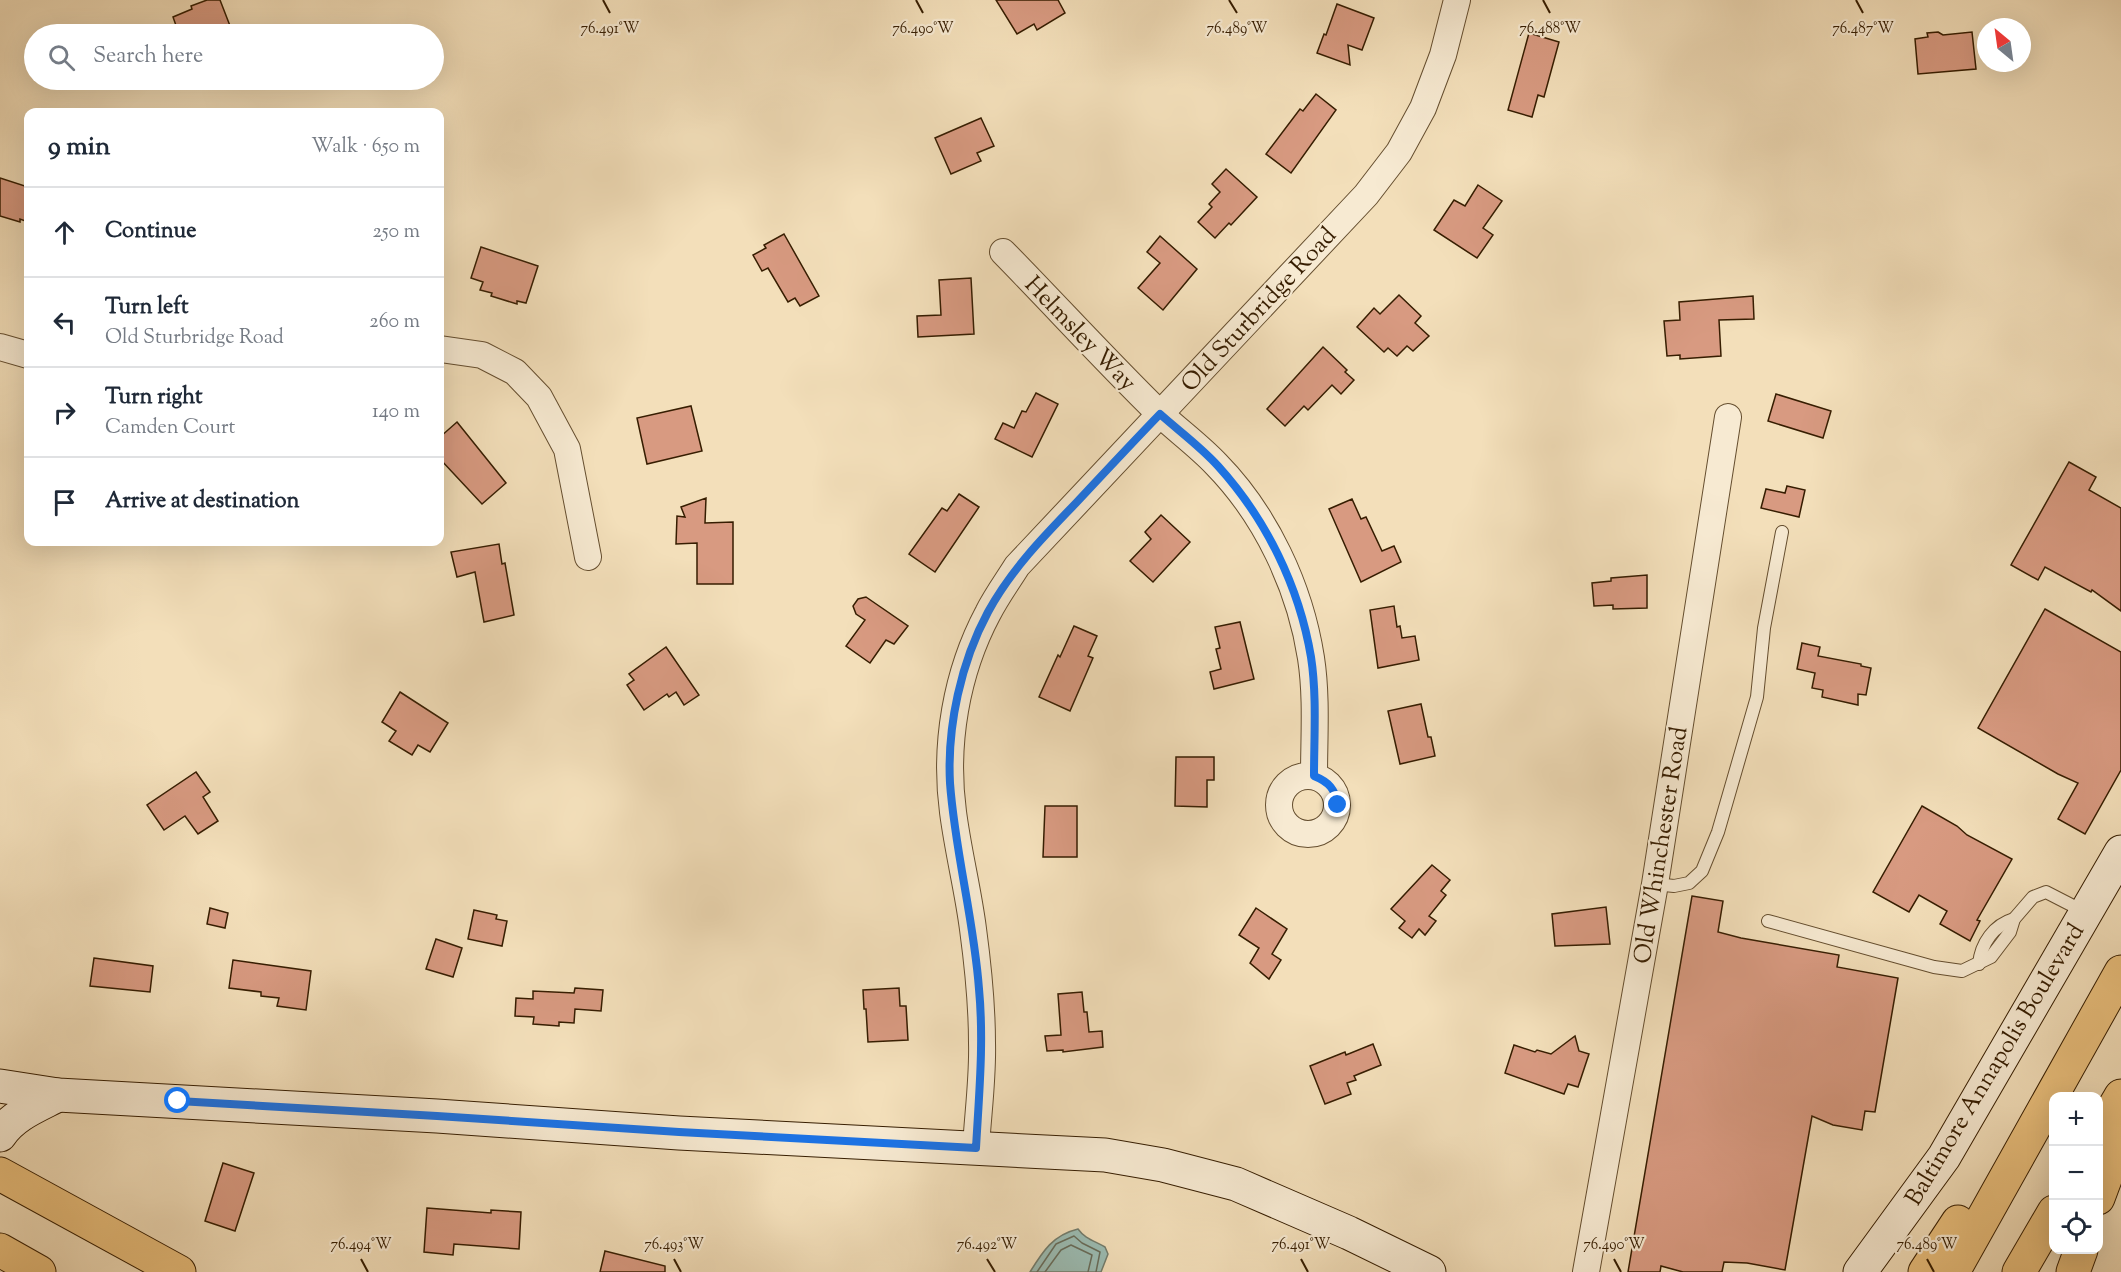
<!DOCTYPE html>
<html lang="en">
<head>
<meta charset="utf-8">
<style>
  :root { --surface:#fff; --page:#f2f2f3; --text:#1f2937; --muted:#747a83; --line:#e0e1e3 }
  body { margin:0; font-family:"Sorts Mill Goudy",serif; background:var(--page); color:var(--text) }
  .controls { position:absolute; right:18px; bottom:18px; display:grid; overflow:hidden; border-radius:12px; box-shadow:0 6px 24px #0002 }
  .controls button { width:54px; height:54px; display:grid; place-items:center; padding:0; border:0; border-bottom:2px solid var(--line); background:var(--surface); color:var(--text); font:30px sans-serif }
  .compass { position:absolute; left:1977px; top:18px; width:54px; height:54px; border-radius:50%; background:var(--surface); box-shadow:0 6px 24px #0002; rotate:331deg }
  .stop { position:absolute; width:18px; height:18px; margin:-14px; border:4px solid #1a73e8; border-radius:50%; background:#fff }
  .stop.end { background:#1a73e8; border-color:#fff; box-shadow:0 2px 6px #0008 }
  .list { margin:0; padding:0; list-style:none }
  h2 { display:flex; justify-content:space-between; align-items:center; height:78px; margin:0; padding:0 24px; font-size:26px }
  h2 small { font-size:20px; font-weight:400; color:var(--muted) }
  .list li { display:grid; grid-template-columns:39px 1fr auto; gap:18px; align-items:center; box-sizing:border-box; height:90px; padding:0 24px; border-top:2px solid var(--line) }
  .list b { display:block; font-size:22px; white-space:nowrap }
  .list p { margin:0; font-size:20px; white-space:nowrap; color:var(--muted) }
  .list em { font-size:20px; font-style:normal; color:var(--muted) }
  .icon { flex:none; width:33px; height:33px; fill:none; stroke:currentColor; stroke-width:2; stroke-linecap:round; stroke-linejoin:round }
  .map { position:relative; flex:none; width:2121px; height:1272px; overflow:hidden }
  .search { position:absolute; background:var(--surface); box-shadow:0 6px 24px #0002; left:24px; top:24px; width:420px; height:66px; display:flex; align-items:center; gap:15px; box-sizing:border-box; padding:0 21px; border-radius:33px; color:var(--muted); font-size:22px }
  .panel { position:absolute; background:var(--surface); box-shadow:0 6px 24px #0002; left:24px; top:108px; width:420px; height:438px; border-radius:12px }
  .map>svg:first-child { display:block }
  .water { fill:#9bbcb3; stroke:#737c6c; stroke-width:1.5 }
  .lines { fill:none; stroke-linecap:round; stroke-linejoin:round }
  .shore { stroke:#686c5a; stroke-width:1.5 }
  .building { fill:#d89a81; stroke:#361d01; stroke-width:1.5 }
  .lane-casing { stroke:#654e2f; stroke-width:14 }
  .street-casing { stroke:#654e2f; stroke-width:28 }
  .secondary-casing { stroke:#361d01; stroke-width:35 }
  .highway-casing { stroke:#361d01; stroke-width:35 }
  .lane { stroke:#f7ead2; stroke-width:12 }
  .street { stroke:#f7ead2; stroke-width:26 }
  .secondary { stroke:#f7ead2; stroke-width:33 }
  .highway { stroke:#eac07d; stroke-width:33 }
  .route { stroke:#1a73e8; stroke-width:8 }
  .ticks { fill:none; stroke:#361d01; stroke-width:2 }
  .labels { text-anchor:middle; stroke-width:4.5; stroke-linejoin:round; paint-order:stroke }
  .street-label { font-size:24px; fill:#361d01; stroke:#f7ead2 }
  .ticks-label { font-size:15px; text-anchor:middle; fill:#361d01; stroke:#f7ead2; stroke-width:4.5; stroke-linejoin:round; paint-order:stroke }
</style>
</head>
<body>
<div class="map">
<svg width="2121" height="1272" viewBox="0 0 2121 1272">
  <rect width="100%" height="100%" fill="#f3dfba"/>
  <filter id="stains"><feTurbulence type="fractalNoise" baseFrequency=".00333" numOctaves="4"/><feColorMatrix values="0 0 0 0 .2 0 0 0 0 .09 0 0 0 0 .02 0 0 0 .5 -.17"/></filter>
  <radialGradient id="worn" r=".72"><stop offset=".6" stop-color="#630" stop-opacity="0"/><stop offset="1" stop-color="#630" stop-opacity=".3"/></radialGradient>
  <!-- water -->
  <path class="water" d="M1078,1229C1085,1239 1095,1241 1105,1247L1108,1254L1101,1272H1030C1043,1251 1053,1235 1078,1229Z"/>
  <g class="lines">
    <!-- shore -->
    <g class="shore">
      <polyline points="1037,1272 1056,1244 1074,1236 1082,1243 1100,1252 1096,1272"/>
      <polyline points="1045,1272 1061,1250 1071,1245 1092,1255 1088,1272"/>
    </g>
  </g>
  <!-- building -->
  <g class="building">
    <polygon points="207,0 220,0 232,31 222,34 179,34 173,17 192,9 191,6"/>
    <polygon points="996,0 1058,0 1065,13 1037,30 1034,24 1017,34"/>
    <polygon points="1337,4 1374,18 1362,50 1348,45 1350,65 1317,53 1324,34 1326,35"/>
    <polygon points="1938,32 1943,35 1972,32 1976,69 1918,74 1915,39 1928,37 1927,33"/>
    <polygon points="1529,33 1559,42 1544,97 1538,95 1532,117 1508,110"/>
    <polygon points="1316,94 1336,110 1291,173 1266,154 1300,109 1303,111"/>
    <polygon points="981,118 994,146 977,153 981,161 951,174 935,138"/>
    <polygon points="1226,169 1257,197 1231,225 1229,223 1215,238 1198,222 1212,207 1209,204 1220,192 1212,184"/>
    <polygon points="0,178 28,187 28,222 20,219 20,222 0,216"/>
    <polygon points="1478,185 1502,201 1483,228 1493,235 1477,258 1434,230 1454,200 1465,206"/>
    <polygon points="784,234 819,296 800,306 795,298 788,302 768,268 762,271 753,255 766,248 764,245"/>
    <polygon points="1160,236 1197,269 1163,310 1138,288 1160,263 1147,252"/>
    <polygon points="481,247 538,266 526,303 517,301 517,304 491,296 492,293 480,290 483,282 471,278"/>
    <polygon points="971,278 974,334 918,337 917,316 941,315 939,280"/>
    <polygon points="1399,295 1421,316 1415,323 1429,336 1413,351 1407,346 1397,356 1388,348 1384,352 1357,327 1374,308 1380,314"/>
    <polygon points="1753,296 1754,319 1719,320 1721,356 1680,359 1680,355 1667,356 1664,321 1680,320 1679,302"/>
    <polygon points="1323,347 1347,370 1345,372 1354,380 1341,394 1332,385 1308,410 1304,406 1285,426 1267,409"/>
    <polygon points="1036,393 1058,404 1032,457 995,439 1003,423 1014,428 1022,411 1026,412"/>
    <polygon points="1776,394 1831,411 1823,438 1768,421"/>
    <polygon points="691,406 702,451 647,464 637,418"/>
    <polygon points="457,422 506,483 482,504 440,459 440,437"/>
    <polygon points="2069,462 2096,477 2089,490 2121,508 2121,611 2092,590 2091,592 2045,567 2038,580 2011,565"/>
    <polygon points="1787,486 1805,490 1799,517 1761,508 1766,489 1785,493"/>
    <polygon points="959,494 979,507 935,572 909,554 942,508 947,511"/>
    <polygon points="706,498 705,523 733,522 733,584 697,584 697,543 676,544 677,516 685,517 681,507"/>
    <polygon points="1352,499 1361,519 1366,517 1382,551 1394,546 1401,562 1361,582 1329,509"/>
    <polygon points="1161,515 1190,542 1153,582 1130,561 1151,539 1145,532"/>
    <polygon points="499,544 502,564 505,563 514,615 484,622 475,572 457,577 451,552"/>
    <polygon points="1647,575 1647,608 1613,609 1613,605 1594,606 1592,583 1611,581 1611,578"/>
    <polygon points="866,597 908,626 894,644 886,640 870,663 846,646 865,620 856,614 853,606 858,599"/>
    <polygon points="1394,606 1397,627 1400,626 1402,638 1415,636 1419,660 1378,668 1370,610"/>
    <polygon points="2045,609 2121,652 2121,770 2085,834 2058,819 2078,783 2058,774 1978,728"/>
    <polygon points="1240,622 1254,679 1214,689 1210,672 1221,669 1216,649 1220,648 1215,627"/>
    <polygon points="1074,626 1097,636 1088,656 1093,658 1070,711 1039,697 1058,655 1060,657"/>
    <polygon points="1802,643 1820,647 1818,656 1861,664 1861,666 1871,668 1866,695 1858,694 1858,705 1822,697 1823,690 1812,688 1815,673 1797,669"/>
    <polygon points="666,647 699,695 684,705 676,692 669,697 667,694 644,710 627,685 634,680 629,674"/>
    <polygon points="400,692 448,723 430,752 418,745 412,755 389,741 396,731 382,722"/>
    <polygon points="1421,704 1428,737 1431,737 1435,756 1400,764 1388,711"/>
    <polygon points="1176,757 1214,757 1214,780 1207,780 1207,807 1175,806"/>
    <polygon points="196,772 210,792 203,797 218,821 198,834 185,816 164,830 147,805"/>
    <polygon points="1045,806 1077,806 1077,857 1043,857"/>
    <polygon points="1922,806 1957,826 1967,835 2012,859 1977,920 1980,921 1970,941 1940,924 1947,911 1919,895 1909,912 1873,892"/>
    <polygon points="1432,865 1450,880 1441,891 1446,895 1429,916 1436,921 1425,935 1419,929 1412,938 1399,928 1405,921 1391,909"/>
    <polygon points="1692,896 1723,901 1718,932 1741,938 1839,955 1837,967 1898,978 1875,1112 1865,1111 1862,1130 1833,1125 1812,1116 1785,1270 1747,1263 1724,1262 1722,1272 1683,1272 1661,1266 1660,1272 1628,1272"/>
    <polygon points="1606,907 1610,944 1555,946 1552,914"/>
    <polygon points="210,908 228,913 225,928 207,924"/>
    <polygon points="1256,908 1287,929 1272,954 1281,960 1269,979 1250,963 1259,948 1239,935"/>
    <polygon points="474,910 497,915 496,919 507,921 502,946 468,939"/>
    <polygon points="436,939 462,948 453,977 426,969"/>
    <polygon points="94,958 153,966 150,992 90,986"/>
    <polygon points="233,960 311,971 306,1010 277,1006 279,998 261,996 261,992 229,988"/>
    <polygon points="575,988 603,990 601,1011 575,1009 574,1023 559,1022 559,1026 533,1024 534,1017 515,1016 516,998 533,999 533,991 574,993"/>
    <polygon points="899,988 900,1006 906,1006 908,1040 868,1042 866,1009 864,1009 863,990"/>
    <polygon points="1082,992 1084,1012 1087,1012 1089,1032 1102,1031 1103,1047 1063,1052 1063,1050 1047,1051 1045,1036 1061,1035 1058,994"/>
    <polygon points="1575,1036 1579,1051 1589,1054 1578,1087 1568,1084 1564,1094 1505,1073 1514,1045 1535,1052 1537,1050 1551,1054"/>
    <polygon points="1373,1044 1381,1065 1354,1076 1356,1080 1347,1083 1351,1094 1325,1104 1310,1066 1345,1052 1346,1055"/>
    <polygon points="223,1163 254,1173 235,1231 205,1221"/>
    <polygon points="427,1208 491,1213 491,1210 521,1212 519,1249 454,1244 453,1255 424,1252"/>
    <polygon points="605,1251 665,1266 665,1272 600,1272"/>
  </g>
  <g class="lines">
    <!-- lane casing -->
    <g class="lane-casing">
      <g id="lane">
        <polyline points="1655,884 1674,886 1689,883 1702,871 1718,832 1757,697 1764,628 1782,532"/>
        <polyline points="1768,921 1934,967 1962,971 1991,957 2010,932 2014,919 2033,897 2046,892 2085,912"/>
        <path d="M1979,964C1981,943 1994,925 2014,919"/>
      </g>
    </g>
    <!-- street casing -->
    <g class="street-casing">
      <g id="street">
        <path d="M1003,252C1055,305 1105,360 1158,412C1177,430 1198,445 1216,464C1266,515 1300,587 1311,658C1317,697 1314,737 1314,776"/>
        <polyline points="0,347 28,355"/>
        <polyline points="440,349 482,355 515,372 539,397 567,449 588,557"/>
        <circle cx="1308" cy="805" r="29"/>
        <path d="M976,1147C978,1113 983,1077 982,1043C982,1005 978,966 973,929C968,890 958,851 953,812C944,745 956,673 988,613C996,597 1007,582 1017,566L1366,195L1399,152L1423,108L1443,55L1457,0"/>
        <polyline points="1586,1272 1655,884 1728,417"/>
      </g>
    </g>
    <!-- secondary casing -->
    <g class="secondary-casing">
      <g id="secondary">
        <polyline points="0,1086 58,1095 437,1116 679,1133 1105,1155 1163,1165 1236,1184 1349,1233 1429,1272"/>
        <path d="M0,1135C13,1115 37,1106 58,1095"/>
        <polyline points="1860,1272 1944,1157 2121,852"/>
      </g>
    </g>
    <!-- highway casing -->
    <g class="highway-casing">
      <g id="highway">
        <polyline points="2098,1135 2121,1096"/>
        <polyline points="0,1174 179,1272"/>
        <polyline points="2098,1198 2121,1136"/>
        <polyline points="0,1250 39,1272"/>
        <polyline points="1925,1272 1958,1222"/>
        <polyline points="1953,1272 2121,972"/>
        <polyline points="2019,1272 2054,1212"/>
        <polyline points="2073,1272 2081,1250"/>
      </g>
    </g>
    <!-- lane -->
    <use href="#lane" class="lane"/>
    <!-- street -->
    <use href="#street" class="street"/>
    <!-- secondary -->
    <use href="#secondary" class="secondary"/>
    <!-- highway -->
    <use href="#highway" class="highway"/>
  </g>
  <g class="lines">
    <!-- route -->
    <path class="route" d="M178,1101L437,1116L679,1132L976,1148C979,1094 984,1042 979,989C974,920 955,852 950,783C947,726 961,662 988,612C1011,570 1043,537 1076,503C1104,473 1132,443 1160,414C1179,431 1201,447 1218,466C1266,519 1299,586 1311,657C1317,696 1314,737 1314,776C1329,782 1335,789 1338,805"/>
  </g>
  <!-- ticks -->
  <path class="ticks" d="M603,0L610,13M916,0L923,13M1229,0L1237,13M1543,0L1550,13M1856,0L1863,13M361,1259L368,1272M674,1259L681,1272M987,1259L995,1272M1301,1259L1308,1272M1614,1259L1621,1272M1927,1259L1934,1272"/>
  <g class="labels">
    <!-- street labels -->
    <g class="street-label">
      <text transform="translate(1258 309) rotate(-47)" y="8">Old Sturbridge Road</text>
      <text transform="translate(1081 333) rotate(46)" y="8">Helmsley Way</text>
      <text transform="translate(1660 845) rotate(-81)" y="8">Old Whinchester Road</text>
      <text transform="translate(1994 1064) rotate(-59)" y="8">Baltimore Annapolis Boulevard</text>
    </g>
  </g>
  <g class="ticks-label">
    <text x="610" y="33">76.491°W</text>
    <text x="923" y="33">76.490°W</text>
    <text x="1237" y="33">76.489°W</text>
    <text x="1550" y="33">76.488°W</text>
    <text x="1863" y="33">76.487°W</text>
    <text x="361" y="1249">76.494°W</text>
    <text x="674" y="1249">76.493°W</text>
    <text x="987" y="1249">76.492°W</text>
    <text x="1301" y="1249">76.491°W</text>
    <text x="1614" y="1249">76.490°W</text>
    <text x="1927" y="1249">76.489°W</text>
  </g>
  <rect width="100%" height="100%" filter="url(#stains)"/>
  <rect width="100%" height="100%" fill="url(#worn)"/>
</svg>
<div class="controls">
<button>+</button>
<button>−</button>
<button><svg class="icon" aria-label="locate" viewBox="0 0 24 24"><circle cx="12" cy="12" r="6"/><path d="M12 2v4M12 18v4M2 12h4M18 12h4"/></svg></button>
</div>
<svg class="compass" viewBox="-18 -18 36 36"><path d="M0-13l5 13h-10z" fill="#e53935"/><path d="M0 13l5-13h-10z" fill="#747a83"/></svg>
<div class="stop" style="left:178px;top:1101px"></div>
<div class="stop end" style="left:1338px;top:805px"></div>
<div class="search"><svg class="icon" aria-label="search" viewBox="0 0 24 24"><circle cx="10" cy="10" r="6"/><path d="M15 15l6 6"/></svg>Search here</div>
<section class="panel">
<h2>9 min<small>Walk · 650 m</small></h2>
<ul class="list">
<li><svg class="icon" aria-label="ahead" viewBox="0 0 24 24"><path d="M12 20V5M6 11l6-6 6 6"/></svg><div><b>Continue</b></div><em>250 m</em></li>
<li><svg class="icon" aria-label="left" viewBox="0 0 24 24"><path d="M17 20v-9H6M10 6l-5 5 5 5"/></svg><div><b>Turn left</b><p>Old Sturbridge Road</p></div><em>260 m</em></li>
<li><svg class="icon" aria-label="right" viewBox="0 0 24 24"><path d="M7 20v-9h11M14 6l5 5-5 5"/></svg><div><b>Turn right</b><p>Camden Court</p></div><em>140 m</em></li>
<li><svg class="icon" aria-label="arrive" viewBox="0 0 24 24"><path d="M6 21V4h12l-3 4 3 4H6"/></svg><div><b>Arrive at destination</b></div></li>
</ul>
</section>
</div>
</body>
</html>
